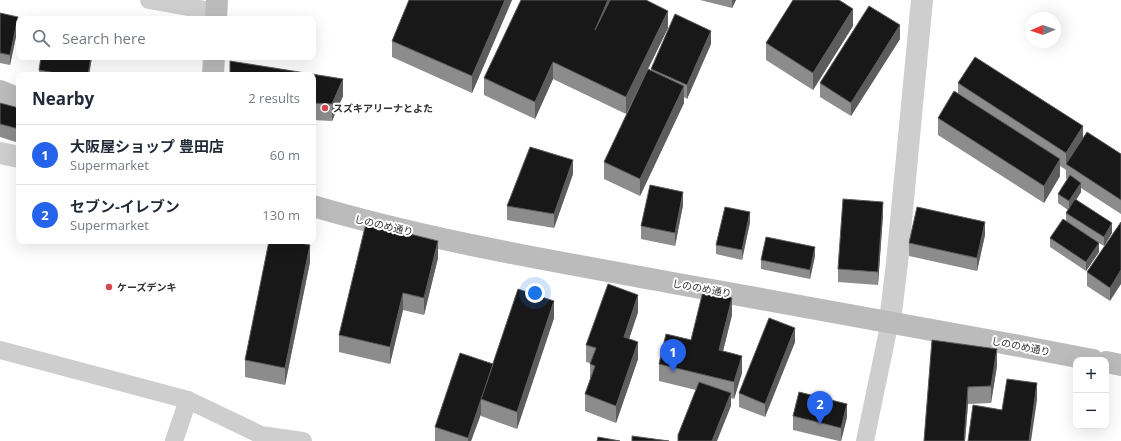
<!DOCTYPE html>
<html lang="en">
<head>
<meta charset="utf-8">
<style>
  :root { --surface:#fff; --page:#f6f6f7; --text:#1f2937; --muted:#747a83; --line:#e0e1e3; --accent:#2563eb }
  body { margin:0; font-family:"Open Sans","Noto Sans JP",sans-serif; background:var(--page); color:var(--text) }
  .controls { position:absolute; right:12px; bottom:12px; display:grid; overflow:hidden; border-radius:8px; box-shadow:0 4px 16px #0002 }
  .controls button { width:36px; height:36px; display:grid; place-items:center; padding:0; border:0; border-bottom:1px solid var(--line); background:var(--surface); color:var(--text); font:20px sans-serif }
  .compass { position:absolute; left:1025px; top:12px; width:36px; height:36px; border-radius:50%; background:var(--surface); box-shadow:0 4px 16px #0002; rotate:268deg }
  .you { position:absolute; left:535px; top:293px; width:14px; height:14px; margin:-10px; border:3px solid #fff; border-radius:50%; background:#1a73e8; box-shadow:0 0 0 6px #1a73e833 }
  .badge { display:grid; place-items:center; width:26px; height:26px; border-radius:50%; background:var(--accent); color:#fff; font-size:13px; font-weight:700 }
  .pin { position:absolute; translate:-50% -33px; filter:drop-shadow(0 1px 2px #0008) }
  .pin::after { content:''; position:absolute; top:21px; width:14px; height:12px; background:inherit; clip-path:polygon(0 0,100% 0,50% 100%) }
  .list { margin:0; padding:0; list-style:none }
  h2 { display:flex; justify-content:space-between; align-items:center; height:52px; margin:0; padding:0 16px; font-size:17px }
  h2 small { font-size:13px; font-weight:400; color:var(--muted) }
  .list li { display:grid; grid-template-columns:26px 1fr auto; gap:12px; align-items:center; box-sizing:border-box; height:60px; padding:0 16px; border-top:1px solid var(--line) }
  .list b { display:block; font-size:15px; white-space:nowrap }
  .list p { margin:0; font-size:13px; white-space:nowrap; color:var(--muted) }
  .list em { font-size:13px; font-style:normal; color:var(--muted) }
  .icon { flex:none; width:22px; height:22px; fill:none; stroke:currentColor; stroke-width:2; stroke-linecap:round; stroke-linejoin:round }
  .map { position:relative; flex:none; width:1121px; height:441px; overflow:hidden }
  .search { position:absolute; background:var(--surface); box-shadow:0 4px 16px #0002; left:16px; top:16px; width:300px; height:44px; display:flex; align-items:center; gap:10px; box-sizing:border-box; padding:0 14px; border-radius:8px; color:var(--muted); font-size:15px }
  .panel { position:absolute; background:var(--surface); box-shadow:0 4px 16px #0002; left:16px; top:72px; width:300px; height:172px; border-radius:8px }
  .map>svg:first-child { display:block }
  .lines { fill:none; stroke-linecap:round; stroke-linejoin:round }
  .minor { stroke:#cecece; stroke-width:18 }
  .tertiary { stroke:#cecece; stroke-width:22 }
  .secondary { stroke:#bbb; stroke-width:22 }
  .wall { fill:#8c8c8c }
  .shaded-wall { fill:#5d5d5d }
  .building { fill:#181818; stroke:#5d5d5d }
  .poi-dot { fill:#d24951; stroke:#fff; stroke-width:1.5 }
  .labels { text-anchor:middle; stroke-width:4; stroke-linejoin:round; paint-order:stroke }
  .poi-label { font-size:10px; font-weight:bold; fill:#313131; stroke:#fff; text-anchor:start }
  .street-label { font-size:10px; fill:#313131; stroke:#fff }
</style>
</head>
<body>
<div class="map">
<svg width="1121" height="441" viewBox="0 0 1121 441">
  <rect width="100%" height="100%" fill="#fff"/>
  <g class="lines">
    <!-- minor -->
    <g class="minor">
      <polyline points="149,0 216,12"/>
      <polyline points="0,350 188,400 261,435 303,441"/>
      <polyline points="174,441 188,400"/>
      <polyline points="865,441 890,321"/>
    </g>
    <!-- tertiary -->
    <g class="tertiary">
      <polyline points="0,153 19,157"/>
      <polyline points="890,321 897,263 922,0"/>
    </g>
    <!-- secondary -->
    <g class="secondary">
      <polyline points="216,19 217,0"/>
      <polyline points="213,75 214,57"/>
      <polyline points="0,91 19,99"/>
      <path d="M313,206C435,242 560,262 684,285C821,309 957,334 1093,360"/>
      <polyline points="1106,362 1121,365"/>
    </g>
  </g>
  <!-- wall -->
  <g class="wall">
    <polygon points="512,0 472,93 392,57 392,41"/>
    <polygon points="700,0 736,0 732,8"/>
    <polygon points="0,13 18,27 10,65 0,63"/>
    <polygon points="853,26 813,90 766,60 766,43"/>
    <polygon points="668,28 626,114 553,79 535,119 484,95 484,78"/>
    <polygon points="900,39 851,116 820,97 820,83"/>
    <polygon points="711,44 687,99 684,97 684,103 640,196 604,179 604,162 651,70 651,69"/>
    <polygon points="92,57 89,75 39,75 39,70"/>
    <polygon points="313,75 343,96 332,121 313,120"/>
    <polygon points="958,83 1083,139 1121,154 1121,214 1081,188 1081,192 1076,200 1112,233 1104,246 1099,243 1099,252 1086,271 1050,247 1050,238 1066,221 1066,213 1068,210 1058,203 1058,194 1067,179 1066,178 1066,169 1066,170 1060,166 1060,176 1044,203 938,135 938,118 958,94"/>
    <polygon points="0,103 19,108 19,143 0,137"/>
    <polygon points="573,174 554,228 507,220 507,206"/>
    <polygon points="683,205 675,246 641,239 641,226"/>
    <polygon points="883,215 878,285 838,282 838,269"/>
    <polygon points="750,222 742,260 716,254 716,245"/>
    <polygon points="1121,222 1110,301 1087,286 1087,272"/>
    <polygon points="985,235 977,271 909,256 909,243"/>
    <polygon points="815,256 810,279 761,269 761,260"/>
    <polygon points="438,258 424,315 403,310 390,364 339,352 339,335"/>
    <polygon points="310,262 285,385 245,377 245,360"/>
    <polygon points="638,312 629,339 638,359 616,423 585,411 585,394 590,380 590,363 586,362 586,345"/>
    <polygon points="732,315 723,351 742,373 734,399 731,398 731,406 696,390 659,381 659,364 691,340"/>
    <polygon points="554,318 517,429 481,416 481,414 471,441 435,441 435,427 493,364"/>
    <polygon points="932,340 997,366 991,403 968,404 965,441 924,441"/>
    <polygon points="795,342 765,417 739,407 739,393"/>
    <polygon points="793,416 847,417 841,441 839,441 793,430"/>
  </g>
  <!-- shaded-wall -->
  <g class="shaded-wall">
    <polygon points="505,0 512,0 472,93 472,76"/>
    <polygon points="608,0 610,0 595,30"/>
    <polygon points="732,0 736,0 732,8"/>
    <polygon points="853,9 853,26 813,90 813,73"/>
    <polygon points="668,11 668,28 626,114 626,97"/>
    <polygon points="18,17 18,27 10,65 10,55"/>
    <polygon points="900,25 900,39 851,116 851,103"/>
    <polygon points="711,31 711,44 687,99 687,85"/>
    <polygon points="91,57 92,57 89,75 88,75"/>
    <polygon points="553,62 553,79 535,119 535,102"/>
    <polygon points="343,79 343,96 332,121 332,104"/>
    <polygon points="684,86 684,103 640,196 640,179"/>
    <polygon points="1083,126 1083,143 1066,164 1066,170 1066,153"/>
    <polygon points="1060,159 1060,176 1044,203 1044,186"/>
    <polygon points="573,160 573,174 554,228 554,214"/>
    <polygon points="1081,183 1081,192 1069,211 1069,201"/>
    <polygon points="683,192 683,205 675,246 675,233"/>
    <polygon points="883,202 883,215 878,285 878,272"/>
    <polygon points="750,212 750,222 742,260 742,250"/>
    <polygon points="985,222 985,235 977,271 977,258"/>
    <polygon points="1112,223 1112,233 1104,246 1104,237"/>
    <polygon points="438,241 438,258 424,315 424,298"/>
    <polygon points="1099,243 1099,252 1086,271 1086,262"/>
    <polygon points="310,245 310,262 285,385 285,368"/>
    <polygon points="815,247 815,256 810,279 810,270"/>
    <polygon points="1121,270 1121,284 1110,301 1110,288"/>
    <polygon points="403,293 403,310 390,364 390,347"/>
    <polygon points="638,295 638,312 624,354 624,337"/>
    <polygon points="732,298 732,315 719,367 719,350"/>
    <polygon points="554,301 554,318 517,429 517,412"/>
    <polygon points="795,328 795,342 765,417 765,404"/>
    <polygon points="638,342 638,359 616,423 616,406"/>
    <polygon points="997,349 997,366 991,403 991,386"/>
    <polygon points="742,356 742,373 734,399 734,382"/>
    <polygon points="1037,383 1037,400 1031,441 1029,441"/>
    <polygon points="968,387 968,404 965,441 964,441"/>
    <polygon points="731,393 731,406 717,441 712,441"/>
    <polygon points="481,400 481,414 471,441 468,441 468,438"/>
    <polygon points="847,404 847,417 841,441 841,428"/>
  </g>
  <!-- building -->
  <g class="building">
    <polygon points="409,0 505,0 472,76 392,41"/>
    <polygon points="521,0 608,0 595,30 610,0 646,0 668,11 626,97 553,62 535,102 484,78"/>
    <polygon points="793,0 839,0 853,9 813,73 766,43"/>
    <polygon points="869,6 900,25 851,103 820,83"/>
    <polygon points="0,13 18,17 10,55 0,53"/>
    <polygon points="675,14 711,31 687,85 651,69"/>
    <polygon points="41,57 91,57 88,75 66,75 39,70"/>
    <polygon points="975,57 1083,126 1066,153 958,83"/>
    <polygon points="230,61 343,79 332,104 313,103 313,75 230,75"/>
    <polygon points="648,69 684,86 640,179 604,162"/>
    <polygon points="954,91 1060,159 1044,186 938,118"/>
    <polygon points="0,103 19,108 19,129 0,124"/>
    <polygon points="1087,132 1121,154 1121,200 1066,164"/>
    <polygon points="530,147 573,160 554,214 507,206"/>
    <polygon points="1070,175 1081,183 1069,201 1058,194"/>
    <polygon points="650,185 683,192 675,233 641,226"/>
    <polygon points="843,199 883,202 878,272 838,269"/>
    <polygon points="1075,199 1112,223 1104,237 1066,213"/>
    <polygon points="725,207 750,212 742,250 716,245"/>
    <polygon points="917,207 985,222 977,258 909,243"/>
    <polygon points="1063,219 1099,243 1086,262 1050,238"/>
    <polygon points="1121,222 1121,270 1110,288 1087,272"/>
    <polygon points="366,223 438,241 424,298 403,293 390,347 339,335"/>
    <polygon points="766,237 815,247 810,270 761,260"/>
    <polygon points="269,241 290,241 310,245 285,368 245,360"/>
    <polygon points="608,284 638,295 624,337 638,342 616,406 585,394 595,366 590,364 596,348 586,345"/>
    <polygon points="518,289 554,301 517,412 481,399"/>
    <polygon points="703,291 732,298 719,350 742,356 734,382 659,364 666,334 691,340"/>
    <polygon points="769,318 795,328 765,404 739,393"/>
    <polygon points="932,340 997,349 991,386 968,387 964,441 924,441"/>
    <polygon points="460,353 493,364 468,438 435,427"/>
    <polygon points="1007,379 1037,383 1029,441 968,441 973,405 1002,410"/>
    <polygon points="699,382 731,393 712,441 678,441 678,435"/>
    <polygon points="799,392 847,404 841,428 793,416"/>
    <polygon points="632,436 669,441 632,441"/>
    <polygon points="598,437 620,441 597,441"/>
  </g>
  <!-- markers -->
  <g class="poi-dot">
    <circle cx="325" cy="108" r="4"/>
    <circle cx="109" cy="287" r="4"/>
  </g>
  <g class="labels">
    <!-- poi labels -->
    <g class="poi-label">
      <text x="333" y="112">スズキアリーナとよた</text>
      <text x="117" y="291">ケーズデンキ</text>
    </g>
    <!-- street labels -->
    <g class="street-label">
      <text transform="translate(384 225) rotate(13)" y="4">しののめ通り</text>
      <text transform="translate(702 288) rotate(10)" y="4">しののめ通り</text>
      <text transform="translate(1021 346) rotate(11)" y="4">しののめ通り</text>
    </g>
  </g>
</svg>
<div class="controls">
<button>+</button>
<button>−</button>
</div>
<svg class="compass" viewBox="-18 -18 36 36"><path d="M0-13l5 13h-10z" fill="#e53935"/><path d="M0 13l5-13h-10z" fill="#747a83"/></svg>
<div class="you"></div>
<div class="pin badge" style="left:673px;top:372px">1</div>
<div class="pin badge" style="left:820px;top:424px">2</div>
<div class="search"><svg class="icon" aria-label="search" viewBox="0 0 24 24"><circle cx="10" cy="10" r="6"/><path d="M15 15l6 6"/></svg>Search here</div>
<section class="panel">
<h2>Nearby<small>2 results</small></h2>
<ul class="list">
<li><span class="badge">1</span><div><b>大阪屋ショップ 豊田店</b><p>Supermarket</p></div><em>60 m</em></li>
<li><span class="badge">2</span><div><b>セブン-イレブン</b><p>Supermarket</p></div><em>130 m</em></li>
</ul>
</section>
</div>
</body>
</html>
